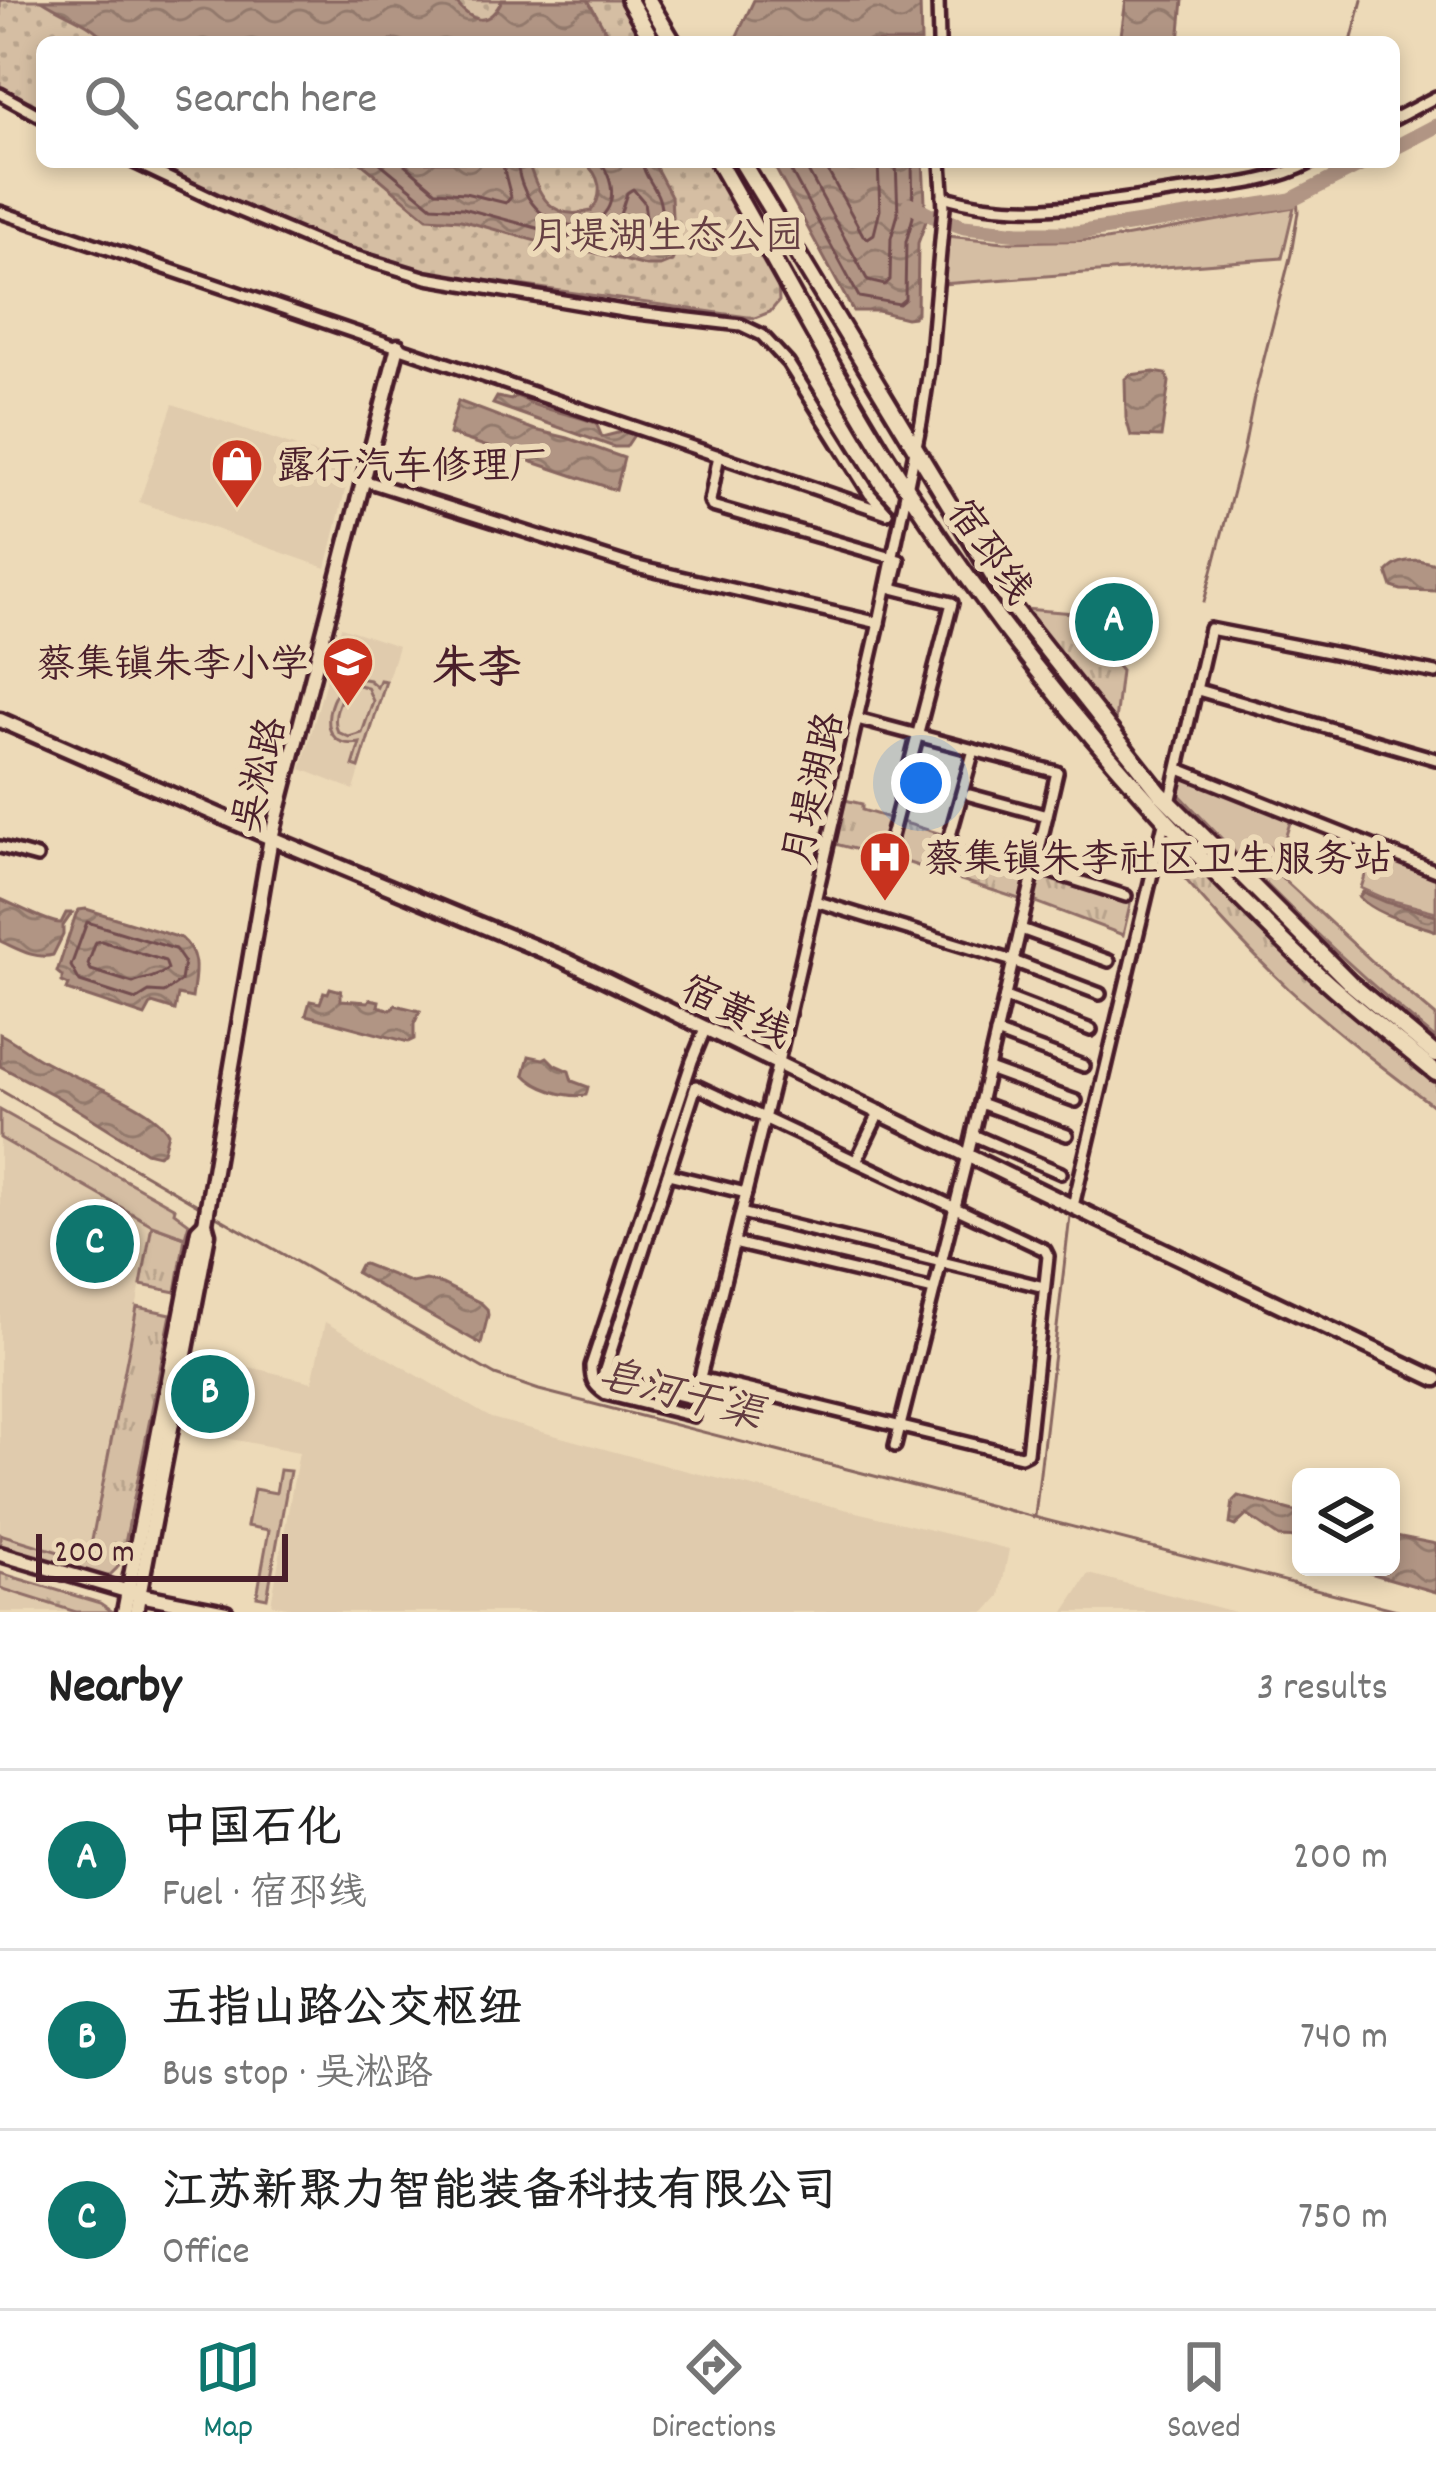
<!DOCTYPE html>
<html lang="en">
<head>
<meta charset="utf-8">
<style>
  :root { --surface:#fff; --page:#f6f6f6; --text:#222; --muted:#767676; --line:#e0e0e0; --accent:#0f766e }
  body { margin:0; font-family:Dekko,"LXGW WenKai TC",sans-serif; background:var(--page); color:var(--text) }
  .controls { position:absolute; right:36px; bottom:36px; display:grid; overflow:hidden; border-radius:18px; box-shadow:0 6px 18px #0003 }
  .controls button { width:108px; height:108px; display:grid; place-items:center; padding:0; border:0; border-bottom:3px solid var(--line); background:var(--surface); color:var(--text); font:60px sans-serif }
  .scale { position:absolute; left:36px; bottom:30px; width:252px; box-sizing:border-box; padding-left:12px; border:6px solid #4a1f2b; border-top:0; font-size:33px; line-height:42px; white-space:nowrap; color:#4a1f2b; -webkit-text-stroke:9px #eddab8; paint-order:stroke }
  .you { position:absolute; left:921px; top:783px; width:42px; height:42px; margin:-30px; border:9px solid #fff; border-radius:50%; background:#1a73e8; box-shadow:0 0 0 18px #1a73e833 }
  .badge { display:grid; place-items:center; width:78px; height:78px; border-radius:50%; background:var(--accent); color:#fff; font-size:39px; font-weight:700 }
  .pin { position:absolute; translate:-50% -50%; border:6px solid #fff; box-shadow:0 3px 12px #0006 }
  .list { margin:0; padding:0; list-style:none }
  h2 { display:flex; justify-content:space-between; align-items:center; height:156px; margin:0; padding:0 48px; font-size:51px }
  h2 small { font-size:39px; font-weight:400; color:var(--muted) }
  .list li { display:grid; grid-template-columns:78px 1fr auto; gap:36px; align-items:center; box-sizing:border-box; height:180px; padding:0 48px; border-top:3px solid var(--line) }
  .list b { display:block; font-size:45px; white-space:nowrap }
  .list p { margin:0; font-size:39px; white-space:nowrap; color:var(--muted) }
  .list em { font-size:39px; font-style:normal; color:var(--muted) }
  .icon { flex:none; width:66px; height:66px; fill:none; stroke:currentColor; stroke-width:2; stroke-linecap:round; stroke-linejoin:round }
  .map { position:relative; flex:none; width:1436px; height:1612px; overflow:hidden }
  .search { position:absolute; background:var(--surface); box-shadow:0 6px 18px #0003; left:36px; right:36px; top:36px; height:132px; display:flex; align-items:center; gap:30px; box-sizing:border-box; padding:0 42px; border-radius:18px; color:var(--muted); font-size:45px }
  .sheet { height:696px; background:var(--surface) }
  nav { display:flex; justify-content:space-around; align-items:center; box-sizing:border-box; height:168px; border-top:3px solid var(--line); background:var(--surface); font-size:33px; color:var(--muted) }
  nav a { display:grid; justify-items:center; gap:6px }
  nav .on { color:var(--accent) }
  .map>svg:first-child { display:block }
  .built { fill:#e0cbad }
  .grass { fill:url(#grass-tufts); stroke:#906e67; stroke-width:3 }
  .park { fill:url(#park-dots); stroke:#906e67; stroke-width:3 }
  .garden { fill:#d5bea3; stroke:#906e67; stroke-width:3; fill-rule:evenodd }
  .water { fill:url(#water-waves); stroke:#886660; stroke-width:3 }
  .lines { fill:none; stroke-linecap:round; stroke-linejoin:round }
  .shore { stroke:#734e4f; stroke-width:3 }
  .stream { stroke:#886660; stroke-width:3 }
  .river { stroke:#b19584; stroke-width:15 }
  .street-casing { stroke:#4a1f2b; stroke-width:18 }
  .secondary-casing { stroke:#4a1f2b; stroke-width:21 }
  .primary-casing { stroke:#4a1f2b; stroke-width:22 }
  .street { stroke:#eddab8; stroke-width:9 }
  .secondary { stroke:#eddab8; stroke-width:12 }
  .primary { stroke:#eddab8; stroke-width:14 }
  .labels { text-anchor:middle; stroke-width:12; stroke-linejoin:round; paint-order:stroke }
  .park-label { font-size:39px; fill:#663f43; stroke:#eddab8 }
  .poi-label { font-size:39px; fill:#4a1f2b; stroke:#eddab8; text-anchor:start }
  .street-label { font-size:39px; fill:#4a1f2b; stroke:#eddab8 }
  .water-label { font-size:42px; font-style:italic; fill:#643c41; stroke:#eddab8 }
  .quarter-label { font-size:45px; font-weight:bold; fill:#4a1f2b; stroke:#eddab8 }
</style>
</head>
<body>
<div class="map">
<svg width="1436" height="1612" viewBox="0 0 1436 1612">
  <defs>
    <pattern id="grass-tufts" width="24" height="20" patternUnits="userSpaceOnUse" patternTransform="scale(3)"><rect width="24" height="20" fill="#d5bea3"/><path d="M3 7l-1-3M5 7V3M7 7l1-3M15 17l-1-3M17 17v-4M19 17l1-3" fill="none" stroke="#b8a38c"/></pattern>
    <pattern id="park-dots" width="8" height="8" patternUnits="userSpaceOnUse" patternTransform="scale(3)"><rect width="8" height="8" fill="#d5bea3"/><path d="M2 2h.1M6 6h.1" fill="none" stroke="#b8a38c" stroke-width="1.8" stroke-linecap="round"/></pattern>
    <pattern id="water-waves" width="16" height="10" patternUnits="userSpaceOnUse" patternTransform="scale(3)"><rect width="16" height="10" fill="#b19584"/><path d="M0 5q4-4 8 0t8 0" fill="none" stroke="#92796c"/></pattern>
  </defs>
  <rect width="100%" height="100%" fill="#eddab8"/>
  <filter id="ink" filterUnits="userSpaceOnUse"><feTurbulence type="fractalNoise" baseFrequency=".00833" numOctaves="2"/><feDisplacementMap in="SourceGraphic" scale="24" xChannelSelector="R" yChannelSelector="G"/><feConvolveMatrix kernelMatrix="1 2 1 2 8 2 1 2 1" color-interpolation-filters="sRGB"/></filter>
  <g filter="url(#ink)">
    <!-- built -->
    <g class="built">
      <polygon points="173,404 351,466 326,568 139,502"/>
      <polygon points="341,627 398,646 354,790 301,769"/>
      <polygon points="0,1138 152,1225 88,1562 0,1534"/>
      <polygon points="325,1322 491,1418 663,1465 1009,1549 1000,1596 986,1612 310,1612 271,1604 299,1452 183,1430 199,1355 312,1382"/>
      <polygon points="1089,1574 1182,1598 1235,1612 1064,1612"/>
      <polygon points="0,1588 76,1611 76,1612 0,1612"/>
    </g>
    <!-- grass -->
    <g class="grass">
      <polygon points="1024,609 1074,613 1121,671 1115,722"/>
      <polygon points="845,800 862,804 862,810 948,836 944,852 1027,875 1024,897 1022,900 909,863 835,844"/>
      <path d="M1168,832C1250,922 1339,1007 1436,1082V1108C1386,1070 1336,1032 1290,990C1244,947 1203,900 1162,852Z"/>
      <polygon points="1040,873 1131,901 1123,935 1033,901"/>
      <polygon points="152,1225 185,1237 176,1292 141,1285"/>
      <polygon points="137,1307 171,1314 122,1558 117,1568 107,1578 95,1576 0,1547 0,1534 88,1561"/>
      <polygon points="0,1573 100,1603 113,1612 76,1612 0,1588"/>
    </g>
    <!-- park -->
    <g class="park">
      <polygon points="0,0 620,0 643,42 42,42 42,109 0,87"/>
      <polygon points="148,162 710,162 778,285 779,301 770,312 755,318 426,272 329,242 236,203"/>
    </g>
    <!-- garden -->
    <g class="garden">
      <polygon points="1294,207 1282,258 941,284 947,236 1004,242 1106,240"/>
      <path d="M352,677L369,680L377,687L380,680L386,681L359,768L353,766L360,743C313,751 326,691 352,677ZM354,684L367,687L373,701L362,733L349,737L338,732C331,718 340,692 354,684Z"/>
      <path d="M1184,774L1292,816L1280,855L1269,847L1265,862L1386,974L1436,1016V1039C1344,964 1260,880 1179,794Z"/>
      <polygon points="1374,848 1436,873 1436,912 1386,899 1361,888"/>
      <polygon points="0,1110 175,1208 174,1212 189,1223 185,1237 152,1225 0,1138"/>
      <polygon points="280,1470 290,1471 267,1598 257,1596 269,1530 247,1526 254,1489 276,1493"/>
    </g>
    <!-- water -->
    <g class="water">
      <path d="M42,0H454C471,22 488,29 502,0H588L612,42H107C91,21 64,15 42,0Z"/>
      <polygon points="754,0 920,0 921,42 734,42"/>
      <polygon points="1126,0 1183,0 1179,42 1120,42"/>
      <path d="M360,162H528C539,195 550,222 591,211C605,194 600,175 584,162H653L671,196L672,216L680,243L672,261L660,266H646L592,252L568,250L461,220L427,218Z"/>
      <polygon points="772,162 923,162 926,221 918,243 917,313 913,317 906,318 878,311 853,311"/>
      <polygon points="1154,372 1166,374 1169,382 1161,437 1131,436 1126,418 1125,379 1130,375"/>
      <path d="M516,396C523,398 528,403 535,405C555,412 575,415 596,423L602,437L625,431H632L634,435L626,447H614L493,404L497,397L511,400Z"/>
      <polygon points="458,401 535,430 568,438 624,458 616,490 449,434"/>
      <path d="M1418,560L1436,564V591L1401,590L1392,587L1387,572C1396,562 1404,561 1418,560Z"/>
      <path d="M1363,892L1386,902L1436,915V931C1411,922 1377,916 1359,897Z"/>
      <path d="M0,899C16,905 49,924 61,923L66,913H72L63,926V935L53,955C35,960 16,948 0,941Z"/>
      <path d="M86,909L181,938C201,955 195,974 192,998L178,995L175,1010L152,1003L145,1016L67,990L69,985L62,982V976L57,972L76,914L79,910Z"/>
      <polygon points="330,988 341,991 341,1000 368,1002 370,999 379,1001 378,1006 391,1010 395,1005 420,1011 414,1024 414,1039 408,1042 306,1015 310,1001 320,1003 324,992 328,993"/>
      <path d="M0,1034C15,1041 27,1052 42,1060C72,1078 153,1104 168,1133L163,1152L158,1155L146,1152L56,1096L0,1066Z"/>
      <path d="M529,1056L543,1059L547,1057L555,1065L569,1071L572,1081L588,1087L586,1095C567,1098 537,1089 524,1074Z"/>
      <polygon points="364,1264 412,1283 426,1280 442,1284 481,1303 487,1309 488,1315 481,1344 356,1273 360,1265"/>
      <polygon points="1238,1496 1301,1513 1301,1538 1279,1537 1247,1515 1235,1526 1230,1524 1233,1501"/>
      <polygon points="1391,1535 1436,1544 1436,1592 1349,1567 1391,1567"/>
    </g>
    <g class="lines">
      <!-- shore -->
      <g class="shore">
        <path d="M379,162L432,206L463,208L570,237L658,254L665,250C666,240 662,210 659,199C655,185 644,177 642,162"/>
        <polyline points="402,162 436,191 465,193 506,203 511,197 502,162"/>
        <path d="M517,162C528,258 647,235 601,162"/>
        <polyline points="786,162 859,297 899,304 905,299 906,242 913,217 912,162"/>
        <polyline points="803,162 868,281 885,285 890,280 891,238 898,214 896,162"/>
        <polyline points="823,162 863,235 868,238 874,234 880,210 878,162"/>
        <polygon points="633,189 644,202 648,231 643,236 620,231 616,227 627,193"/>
        <polygon points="87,922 175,949 184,962 181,981 164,993 149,992 136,1000 80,982 71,966"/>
        <path d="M101,941L165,961L168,969C158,978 145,978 133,983L91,970L88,964L96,942Z"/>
      </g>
      <!-- stream -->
      <g class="stream">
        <polyline points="1351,42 1362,0"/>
        <polyline points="1204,602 1243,453 1254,397 1291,254 1298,212 1297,197"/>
        <polyline points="0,1090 201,1207"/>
        <polyline points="209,1212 495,1375 539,1390 1405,1612"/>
        <polyline points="1035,1516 1070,1216"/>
      </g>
      <!-- river -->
      <g class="river">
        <polyline points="1394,148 1436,126"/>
        <polyline points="909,204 933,216 964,227 1019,233 1076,233 1291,200 1366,162"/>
      </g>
      <!-- street casing -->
      <g class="street-casing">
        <g id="street">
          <polyline points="938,0 939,42"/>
          <polyline points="0,94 42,117"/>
          <polyline points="1394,119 1436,97"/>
          <polyline points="134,162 219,202 331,249 427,278 629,312 741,325 762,335 788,363 870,494 887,513"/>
          <path d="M943,196C1020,220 1099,203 1176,192C1223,186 1270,184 1312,162"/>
          <polyline points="0,212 887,513"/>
          <polyline points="719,455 710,501 712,506 899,560 892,588 952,603 888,848"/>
          <polyline points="363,480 637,567 879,623"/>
          <polyline points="1198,690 1436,759"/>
          <polyline points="857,719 1057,772 968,1155 895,1446"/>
          <polyline points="974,750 946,850 1033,874"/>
          <polyline points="1179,769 1436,871"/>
          <polyline points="970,795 1047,816"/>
          <polyline points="1170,803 1210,629 1436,673"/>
          <polyline points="0,847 37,857"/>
          <polyline points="1035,867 1126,896"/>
          <polyline points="815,901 1013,961 1100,994"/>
          <polyline points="1021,929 1109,961"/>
          <polyline points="1005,997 1091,1030"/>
          <polyline points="996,1033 1084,1066"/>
          <polyline points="988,1069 1076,1101"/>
          <polyline points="980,1103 1067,1135"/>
          <polyline points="973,1135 1061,1173"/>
          <polyline points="856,1161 880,1111"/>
          <polyline points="668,1174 746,1193"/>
          <polyline points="1073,1206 1165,819"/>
          <polyline points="741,1213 1044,1287"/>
          <polyline points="734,1243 934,1290"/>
          <path d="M700,1378L1021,1456L1027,1453L1048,1256L1045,1250C929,1195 812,1141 696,1086L603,1376L695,1399L702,1369C728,1267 753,1164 778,1062L878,627L921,422L930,364L944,207L941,162"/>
          <path d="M694,1416L606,1394C594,1386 591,1381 591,1366L692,1061L706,1027"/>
        </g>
      </g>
      <!-- secondary casing -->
      <g class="secondary-casing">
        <g id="secondary">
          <polyline points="0,720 271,838 563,959 1094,1217 1436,1379"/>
          <polyline points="0,1554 140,1595 226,1612"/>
          <polyline points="124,1612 198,1230 205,1223"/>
          <polyline points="136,1612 208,1234 205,1223 271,838 398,346"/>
        </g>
      </g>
      <!-- primary casing -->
      <g class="primary-casing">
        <g id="primary">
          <polyline points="629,0 653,42"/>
          <polyline points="648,0 673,42"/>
          <path d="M718,162C773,257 824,355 881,448C998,636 1143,807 1304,961C1345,1001 1392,1036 1436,1073"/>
          <polyline points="742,162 1008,601 1160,793 1350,983 1436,1055"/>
        </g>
      </g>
      <!-- street -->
      <use href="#street" class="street"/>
      <!-- secondary -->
      <use href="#secondary" class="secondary"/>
      <!-- primary -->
      <use href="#primary" class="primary"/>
    </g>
  </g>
  <!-- icons -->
  <defs>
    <g id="shop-pin" transform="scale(2.7)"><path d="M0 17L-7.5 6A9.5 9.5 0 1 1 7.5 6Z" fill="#c8321e" stroke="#eddab8"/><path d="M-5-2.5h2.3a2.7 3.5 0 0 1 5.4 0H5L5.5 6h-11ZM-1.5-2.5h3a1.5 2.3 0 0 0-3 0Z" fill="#fff"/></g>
    <g id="school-pin" transform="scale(2.7)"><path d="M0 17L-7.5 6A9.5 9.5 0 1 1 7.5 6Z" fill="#c8321e" stroke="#eddab8"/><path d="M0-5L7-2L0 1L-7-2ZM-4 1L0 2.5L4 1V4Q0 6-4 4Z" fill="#fff"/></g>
    <g id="hospital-pin" transform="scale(2.7)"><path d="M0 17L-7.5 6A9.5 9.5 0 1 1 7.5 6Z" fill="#c8321e" stroke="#eddab8"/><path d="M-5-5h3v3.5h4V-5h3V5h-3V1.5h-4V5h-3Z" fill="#fff"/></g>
  </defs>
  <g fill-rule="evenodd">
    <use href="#shop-pin" x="237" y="464"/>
    <use href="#school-pin" x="348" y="662"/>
    <use href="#hospital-pin" x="885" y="857"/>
  </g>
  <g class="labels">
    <!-- park labels -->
    <g class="park-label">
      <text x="667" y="248">月堤湖生态公园</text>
    </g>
    <!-- poi labels -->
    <g class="poi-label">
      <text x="276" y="478">露行汽车修理厂</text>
      <text x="309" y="676" text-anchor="end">蔡集镇朱李小学</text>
      <text x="924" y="871">蔡集镇朱李社区卫生服务站</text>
    </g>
    <!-- street labels -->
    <g class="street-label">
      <text transform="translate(992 550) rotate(55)" y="14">宿邳线</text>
      <text transform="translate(257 774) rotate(-76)" y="14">吴淞路</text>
      <text transform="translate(811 788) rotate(-77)" y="14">月堤湖路</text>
      <text transform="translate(737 1009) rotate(26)" y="14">宿黄线</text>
    </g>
    <!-- water labels -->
    <g class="water-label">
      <text transform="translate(681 1392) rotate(15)" y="15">皂河干渠</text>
    </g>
    <!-- quarter labels -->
    <g class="quarter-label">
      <text x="477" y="682">朱李</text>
    </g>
  </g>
</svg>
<div class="controls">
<button><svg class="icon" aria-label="layers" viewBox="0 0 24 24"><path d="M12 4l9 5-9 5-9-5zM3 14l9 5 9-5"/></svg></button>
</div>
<div class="scale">200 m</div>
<div class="you"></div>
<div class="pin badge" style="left:1114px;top:622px">A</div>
<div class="pin badge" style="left:210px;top:1394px">B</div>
<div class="pin badge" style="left:95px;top:1244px">C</div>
<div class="search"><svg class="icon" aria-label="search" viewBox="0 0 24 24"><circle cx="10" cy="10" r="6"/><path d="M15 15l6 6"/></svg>Search here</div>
</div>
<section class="sheet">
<h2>Nearby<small>3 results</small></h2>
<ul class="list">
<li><span class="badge">A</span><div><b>中国石化</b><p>Fuel · 宿邳线</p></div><em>200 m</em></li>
<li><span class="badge">B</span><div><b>五指山路公交枢纽</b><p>Bus stop · 吴淞路</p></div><em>740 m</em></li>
<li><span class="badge">C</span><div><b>江苏新聚力智能装备科技有限公司</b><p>Office</p></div><em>750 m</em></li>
</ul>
</section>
<nav>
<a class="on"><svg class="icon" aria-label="map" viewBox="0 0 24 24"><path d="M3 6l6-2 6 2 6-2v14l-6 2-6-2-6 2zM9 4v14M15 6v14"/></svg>Map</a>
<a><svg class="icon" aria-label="directions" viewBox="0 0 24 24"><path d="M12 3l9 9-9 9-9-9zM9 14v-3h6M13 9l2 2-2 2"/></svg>Directions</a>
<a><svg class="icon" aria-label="saved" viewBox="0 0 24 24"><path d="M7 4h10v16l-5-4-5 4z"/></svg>Saved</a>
</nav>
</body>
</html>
